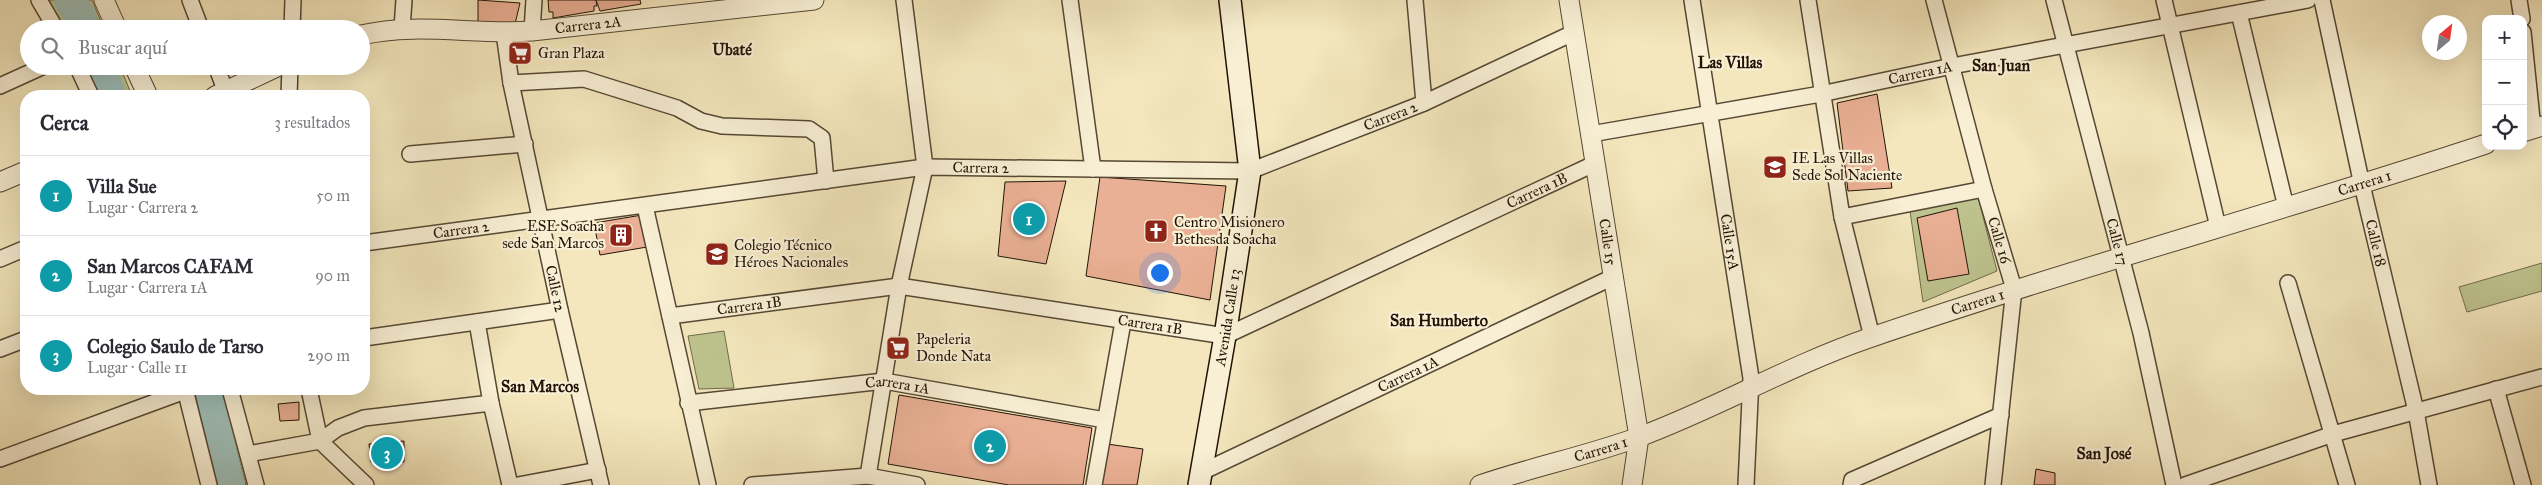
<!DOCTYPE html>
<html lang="es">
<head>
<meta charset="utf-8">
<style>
  :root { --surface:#fff; --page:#f7f7f7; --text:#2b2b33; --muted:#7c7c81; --line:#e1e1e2; --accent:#8f2418 }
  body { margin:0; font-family:"IM FELL Great Primer",serif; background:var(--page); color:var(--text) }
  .controls { position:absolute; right:15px; top:15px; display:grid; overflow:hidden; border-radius:10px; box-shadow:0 5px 20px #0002 }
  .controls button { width:45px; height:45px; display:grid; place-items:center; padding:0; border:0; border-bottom:1px solid var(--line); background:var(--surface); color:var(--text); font:25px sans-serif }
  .compass { position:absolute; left:2422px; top:15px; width:45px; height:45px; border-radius:50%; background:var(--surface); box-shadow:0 5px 20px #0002; rotate:29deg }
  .you { position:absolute; left:1159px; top:272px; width:18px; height:18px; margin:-12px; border:4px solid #fff; border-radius:50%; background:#1a73e8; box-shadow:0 0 0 8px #1a73e833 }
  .badge { display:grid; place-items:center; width:32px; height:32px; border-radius:50%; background:var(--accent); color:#fff; font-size:16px; font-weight:700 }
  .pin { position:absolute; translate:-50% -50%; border:2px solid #fff; box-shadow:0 1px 5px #0006 }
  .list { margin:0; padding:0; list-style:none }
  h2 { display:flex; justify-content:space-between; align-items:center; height:65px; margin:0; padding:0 20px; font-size:21px }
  h2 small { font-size:16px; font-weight:400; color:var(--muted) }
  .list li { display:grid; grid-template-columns:32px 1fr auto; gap:15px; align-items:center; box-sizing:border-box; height:80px; padding:0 20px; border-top:1px solid var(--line) }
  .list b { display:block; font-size:19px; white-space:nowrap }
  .list p { margin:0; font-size:16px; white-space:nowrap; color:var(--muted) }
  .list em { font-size:16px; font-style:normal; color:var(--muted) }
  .icon { flex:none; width:28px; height:28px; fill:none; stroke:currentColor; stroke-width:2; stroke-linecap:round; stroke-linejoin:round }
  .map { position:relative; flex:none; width:2542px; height:485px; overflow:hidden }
  .search { position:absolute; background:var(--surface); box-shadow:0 5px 20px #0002; left:20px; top:20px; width:350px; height:55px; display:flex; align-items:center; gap:12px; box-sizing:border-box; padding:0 18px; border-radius:28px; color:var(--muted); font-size:19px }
  .panel { position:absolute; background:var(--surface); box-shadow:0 5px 20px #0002; left:20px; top:90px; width:350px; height:305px; border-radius:20px }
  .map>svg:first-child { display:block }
  .green { fill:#bec48f; stroke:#706c4b }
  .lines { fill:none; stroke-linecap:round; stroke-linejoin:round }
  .river { stroke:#9ebeb8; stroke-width:32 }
  .building { fill:#eab095; stroke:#221307 }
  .minor-casing { stroke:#564834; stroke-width:18 }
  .tertiary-casing { stroke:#564834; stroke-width:21 }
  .secondary-casing { stroke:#221307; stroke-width:24 }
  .minor { stroke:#f8efd4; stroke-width:15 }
  .tertiary { stroke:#f8efd4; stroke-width:19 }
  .secondary { stroke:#f8efd4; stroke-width:21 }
  .labels { text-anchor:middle; stroke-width:4.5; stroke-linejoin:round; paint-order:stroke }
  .street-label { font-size:15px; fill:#221307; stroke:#f8efd4 }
  .poi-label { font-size:15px; fill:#221307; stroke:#f8efd4; text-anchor:start }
  .neighbourhood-label { font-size:16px; font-weight:bold; fill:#221307; stroke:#f8efd4 }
</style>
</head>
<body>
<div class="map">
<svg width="2542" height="485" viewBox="0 0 2542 485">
  <rect width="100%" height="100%" fill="#f4e7bd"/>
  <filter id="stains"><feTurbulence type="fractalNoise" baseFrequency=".004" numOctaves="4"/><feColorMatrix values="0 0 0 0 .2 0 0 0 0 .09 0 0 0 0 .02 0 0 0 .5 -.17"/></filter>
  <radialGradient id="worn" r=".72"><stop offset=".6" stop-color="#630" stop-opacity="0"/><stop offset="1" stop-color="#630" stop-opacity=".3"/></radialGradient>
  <!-- green -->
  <g class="green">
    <polygon points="49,0 92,0 104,29 64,29"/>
    <polygon points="83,66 120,66 132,96 94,96"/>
    <polygon points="1978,197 1997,271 1923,302 1910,211"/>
    <polygon points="2542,263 2542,291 2467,312 2459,287"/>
    <polygon points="724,331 734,388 699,389 688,336"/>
    <polygon points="193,389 220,389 246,485 217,485"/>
  </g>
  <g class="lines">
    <!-- river -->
    <g class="river">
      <polyline points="70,0 80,16 85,29"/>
      <polyline points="99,66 110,96"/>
      <polyline points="205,389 229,485"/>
    </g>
  </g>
  <!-- building -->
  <g class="building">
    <polygon points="478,0 520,3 515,24 478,24"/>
    <polygon points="548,0 596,0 597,6 594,6 594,11 553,18 553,12 549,12"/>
    <polygon points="596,0 640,0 641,4 600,11"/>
    <polygon points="1877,94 1892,188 1848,191 1837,103"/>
    <polygon points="1100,177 1226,186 1210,300 1086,276"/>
    <polygon points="1066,181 1046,264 998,256 1005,182"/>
    <polygon points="1957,208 1969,274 1928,281 1917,218"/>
    <polygon points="642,215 647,247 600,255 594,223"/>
    <polygon points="899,395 1092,428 1083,485 1009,485 888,464"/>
    <polygon points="299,402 299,420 280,421 278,404"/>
    <polygon points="404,441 404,462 371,462 369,444"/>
    <polygon points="1107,444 1143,449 1137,485 1100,485"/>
    <polygon points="2036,469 2055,473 2055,485 2034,485"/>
  </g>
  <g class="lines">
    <!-- minor casing -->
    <g class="minor-casing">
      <g id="minor">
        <polyline points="39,0 56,29"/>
        <polyline points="190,0 201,29"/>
        <polyline points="1070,0 1093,169"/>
        <polyline points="1415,0 1424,103"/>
        <path id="s1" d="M1692,0L1751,378L1746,485"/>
        <polyline points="1808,0 1842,217 1872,337"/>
        <path id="s2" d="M1934,0L1984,189L2014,289L1993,485"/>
        <path id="s3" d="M2054,0L2141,333L2174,485"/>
        <polyline points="2164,0 2218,227"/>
        <path id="s4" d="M2322,0L2362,185L2416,411L2429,485"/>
        <polyline points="2519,0 2522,19"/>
        <polyline points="2239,13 2286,207"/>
        <polyline points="402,28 404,0"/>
        <polyline points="292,29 293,0"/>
        <polyline points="532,31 534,0"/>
        <polyline points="2523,32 2533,129"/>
        <path id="s5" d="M504,33L511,83L560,310L601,485"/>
        <polyline points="77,66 91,96"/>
        <polyline points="216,66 226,92"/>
        <polyline points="511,83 584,79 677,108 701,121 722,126 809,129 822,138 826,181"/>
        <polyline points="0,86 44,66"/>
        <polyline points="289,96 290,66"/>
        <path id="s6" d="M1591,134L1821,94L1952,66L2308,0"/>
        <polyline points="410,154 525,144"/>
        <polyline points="645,206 708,485"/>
        <polyline points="1842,217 1984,189"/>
        <path id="s7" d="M364,243L925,167L1250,171L1424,103L1575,32"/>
        <polyline points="0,259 26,248"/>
        <polyline points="2288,283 2347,485"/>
        <path id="s8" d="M670,316L899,286L1225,336L1596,163"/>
        <polyline points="477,322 491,403 510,485"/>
        <polyline points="364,338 560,310"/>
        <polyline points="0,349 26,339"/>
        <polyline points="185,389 209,485"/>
        <polyline points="230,389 256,485"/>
        <polyline points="309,389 320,441 366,485"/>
        <polyline points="2496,389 2523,485"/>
        <path id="s9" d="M688,403L884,381L1105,420"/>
        <polyline points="248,454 320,441 338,428 364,418 491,403"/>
        <polyline points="0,459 185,391"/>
        <path id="s10" d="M1202,472L1613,277"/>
        <polyline points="868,476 899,286 925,167 904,0"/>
        <polyline points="518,485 598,470"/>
        <polyline points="752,485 868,476 917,485"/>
        <polyline points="1094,485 1123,322"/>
        <polyline points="1851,485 1852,480 2001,415"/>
        <polyline points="2185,485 2333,434 2542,377"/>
      </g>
    </g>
    <!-- tertiary casing -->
    <g class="tertiary-casing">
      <g id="tertiary">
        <polyline points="104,0 117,29"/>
        <path id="s11" d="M1569,0L1639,437L1632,485"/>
        <path id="s12" d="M361,35C418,22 474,35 532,31L814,0"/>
        <polyline points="134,66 148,96"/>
        <polyline points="215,96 279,66"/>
        <polyline points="2523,132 2542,126"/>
        <polyline points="0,182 26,171"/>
        <path id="s13" d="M1480,485C1532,467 1587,456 1639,437C1717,408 1790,365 1869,338C2073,268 2281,212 2486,144"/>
      </g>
    </g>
    <!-- secondary casing -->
    <g class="secondary-casing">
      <g id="secondary">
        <path id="s14" d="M1199,485L1225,336L1250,171L1230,0"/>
      </g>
    </g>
    <!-- minor -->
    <use href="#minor" class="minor"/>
    <!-- tertiary -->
    <use href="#tertiary" class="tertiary"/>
    <!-- secondary -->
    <use href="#secondary" class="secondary"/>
  </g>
  <!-- icons -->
  <defs>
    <g id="supermarket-square" transform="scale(1.25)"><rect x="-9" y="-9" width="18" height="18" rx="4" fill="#8f2418" stroke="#f8efd4"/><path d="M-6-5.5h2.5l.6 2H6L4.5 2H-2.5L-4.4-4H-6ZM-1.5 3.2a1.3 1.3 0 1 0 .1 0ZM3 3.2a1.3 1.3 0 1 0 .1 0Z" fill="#fff"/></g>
    <g id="school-square" transform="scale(1.25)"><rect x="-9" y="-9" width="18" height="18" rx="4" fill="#8f2418" stroke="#f8efd4"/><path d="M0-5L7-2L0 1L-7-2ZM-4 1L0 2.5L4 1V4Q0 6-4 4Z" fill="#fff"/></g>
    <g id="church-square" transform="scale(1.25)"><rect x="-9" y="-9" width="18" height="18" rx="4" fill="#8f2418" stroke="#f8efd4"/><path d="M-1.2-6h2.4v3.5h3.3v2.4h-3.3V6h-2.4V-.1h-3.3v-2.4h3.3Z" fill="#fff"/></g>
    <g id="building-square" transform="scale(1.25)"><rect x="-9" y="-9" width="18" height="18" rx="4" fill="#8f2418" stroke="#f8efd4"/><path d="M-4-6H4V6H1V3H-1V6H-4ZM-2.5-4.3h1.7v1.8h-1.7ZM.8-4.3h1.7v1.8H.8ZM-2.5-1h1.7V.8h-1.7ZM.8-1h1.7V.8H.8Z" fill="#fff"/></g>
  </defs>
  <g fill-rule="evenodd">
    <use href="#supermarket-square" x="520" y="53"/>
    <use href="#school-square" x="1775" y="167"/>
    <use href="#church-square" x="1156" y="231"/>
    <use href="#building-square" x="621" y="235"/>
    <use href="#school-square" x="717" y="254"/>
    <use href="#supermarket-square" x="898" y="348"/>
  </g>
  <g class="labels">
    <!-- street labels -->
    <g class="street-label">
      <text dy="5" stroke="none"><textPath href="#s12" startOffset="228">Carrera 2A</textPath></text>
      <text dy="5" stroke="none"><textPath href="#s6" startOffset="335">Carrera 1A</textPath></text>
      <text dy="5" stroke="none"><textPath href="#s7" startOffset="1042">Carrera 2</textPath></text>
      <text dy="5" stroke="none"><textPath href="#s7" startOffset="622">Carrera 2</textPath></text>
      <text dy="5" stroke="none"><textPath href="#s13" startOffset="936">Carrera 1</textPath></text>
      <text dy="5" stroke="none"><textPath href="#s8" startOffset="905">Carrera 1B</textPath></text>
      <text dy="5" stroke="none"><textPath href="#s7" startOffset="98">Carrera 2</textPath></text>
      <text dy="5" stroke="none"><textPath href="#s2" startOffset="249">Calle 16</textPath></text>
      <text dy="5" stroke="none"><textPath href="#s11" startOffset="245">Calle 15</textPath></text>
      <text dy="5" stroke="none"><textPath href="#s1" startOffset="245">Calle 15A</textPath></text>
      <text dy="5" stroke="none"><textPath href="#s3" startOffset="250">Calle 17</textPath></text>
      <text dy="5" stroke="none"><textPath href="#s4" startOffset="249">Calle 18</textPath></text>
      <text dy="5" stroke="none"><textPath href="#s5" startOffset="261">Calle 12</textPath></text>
      <text dy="5" stroke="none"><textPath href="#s13" startOffset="531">Carrera 1</textPath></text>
      <text dy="5" stroke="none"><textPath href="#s8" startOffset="80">Carrera 1B</textPath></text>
      <text dy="5" stroke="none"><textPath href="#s14" startOffset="170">Avenida Calle 13</textPath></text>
      <text dy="5" stroke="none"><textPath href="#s8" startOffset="485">Carrera 1B</textPath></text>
      <text dy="5" stroke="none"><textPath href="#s10" startOffset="228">Carrera 1A</textPath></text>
      <text dy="5" stroke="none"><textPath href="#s9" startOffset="211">Carrera 1A</textPath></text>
      <text dy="5" stroke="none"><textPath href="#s13" startOffset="126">Carrera 1</textPath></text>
    </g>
    <!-- poi labels -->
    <g class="poi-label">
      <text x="538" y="58">Gran Plaza</text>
      <text x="1792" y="163">IE Las Villas<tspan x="1792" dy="17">Sede Sol Naciente</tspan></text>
      <text x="1174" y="227">Centro Misionero<tspan x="1174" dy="17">Bethesda Soacha</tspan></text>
      <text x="604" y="231" text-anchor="end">ESE Soacha<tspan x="604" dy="17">sede San Marcos</tspan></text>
      <text x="734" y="250">Colegio Técnico<tspan x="734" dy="17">Héroes Nacionales</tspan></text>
      <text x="916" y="344">Papeleria<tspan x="916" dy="17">Donde Nata</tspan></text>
    </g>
    <!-- neighbourhood labels -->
    <g class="neighbourhood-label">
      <text x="732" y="55">Ubaté</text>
      <text x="1730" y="68">Las Villas</text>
      <text x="2001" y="71">San Juan</text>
      <text x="1439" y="326">San Humberto</text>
      <text x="540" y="392">San Marcos</text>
      <text x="2104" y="459">San José</text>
    </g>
  </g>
  <rect width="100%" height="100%" filter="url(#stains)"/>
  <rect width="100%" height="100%" fill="url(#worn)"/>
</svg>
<div class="controls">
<button>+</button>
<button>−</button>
<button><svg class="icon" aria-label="locate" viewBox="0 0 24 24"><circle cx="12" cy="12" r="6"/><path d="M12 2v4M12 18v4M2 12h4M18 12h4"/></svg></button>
</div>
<svg class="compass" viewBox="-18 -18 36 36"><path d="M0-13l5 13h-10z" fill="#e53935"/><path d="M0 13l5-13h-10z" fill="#7c7c81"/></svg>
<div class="you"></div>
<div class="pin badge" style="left:1029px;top:219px;background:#0f9aa8">1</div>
<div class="pin badge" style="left:990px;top:446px;background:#0f9aa8">2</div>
<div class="pin badge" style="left:387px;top:453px;background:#0f9aa8">3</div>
<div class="search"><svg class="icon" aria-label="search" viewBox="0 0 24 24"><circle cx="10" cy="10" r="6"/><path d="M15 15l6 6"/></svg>Buscar aquí</div>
<section class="panel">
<h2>Cerca<small>3 resultados</small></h2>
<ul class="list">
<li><span class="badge" style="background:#0f9aa8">1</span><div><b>Villa Sue</b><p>Lugar · Carrera 2</p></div><em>50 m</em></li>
<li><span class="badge" style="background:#0f9aa8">2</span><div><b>San Marcos CAFAM</b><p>Lugar · Carrera 1A</p></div><em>90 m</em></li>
<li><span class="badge" style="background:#0f9aa8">3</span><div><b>Colegio Saulo de Tarso</b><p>Lugar · Calle 11</p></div><em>290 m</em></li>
</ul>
</section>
</div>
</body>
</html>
